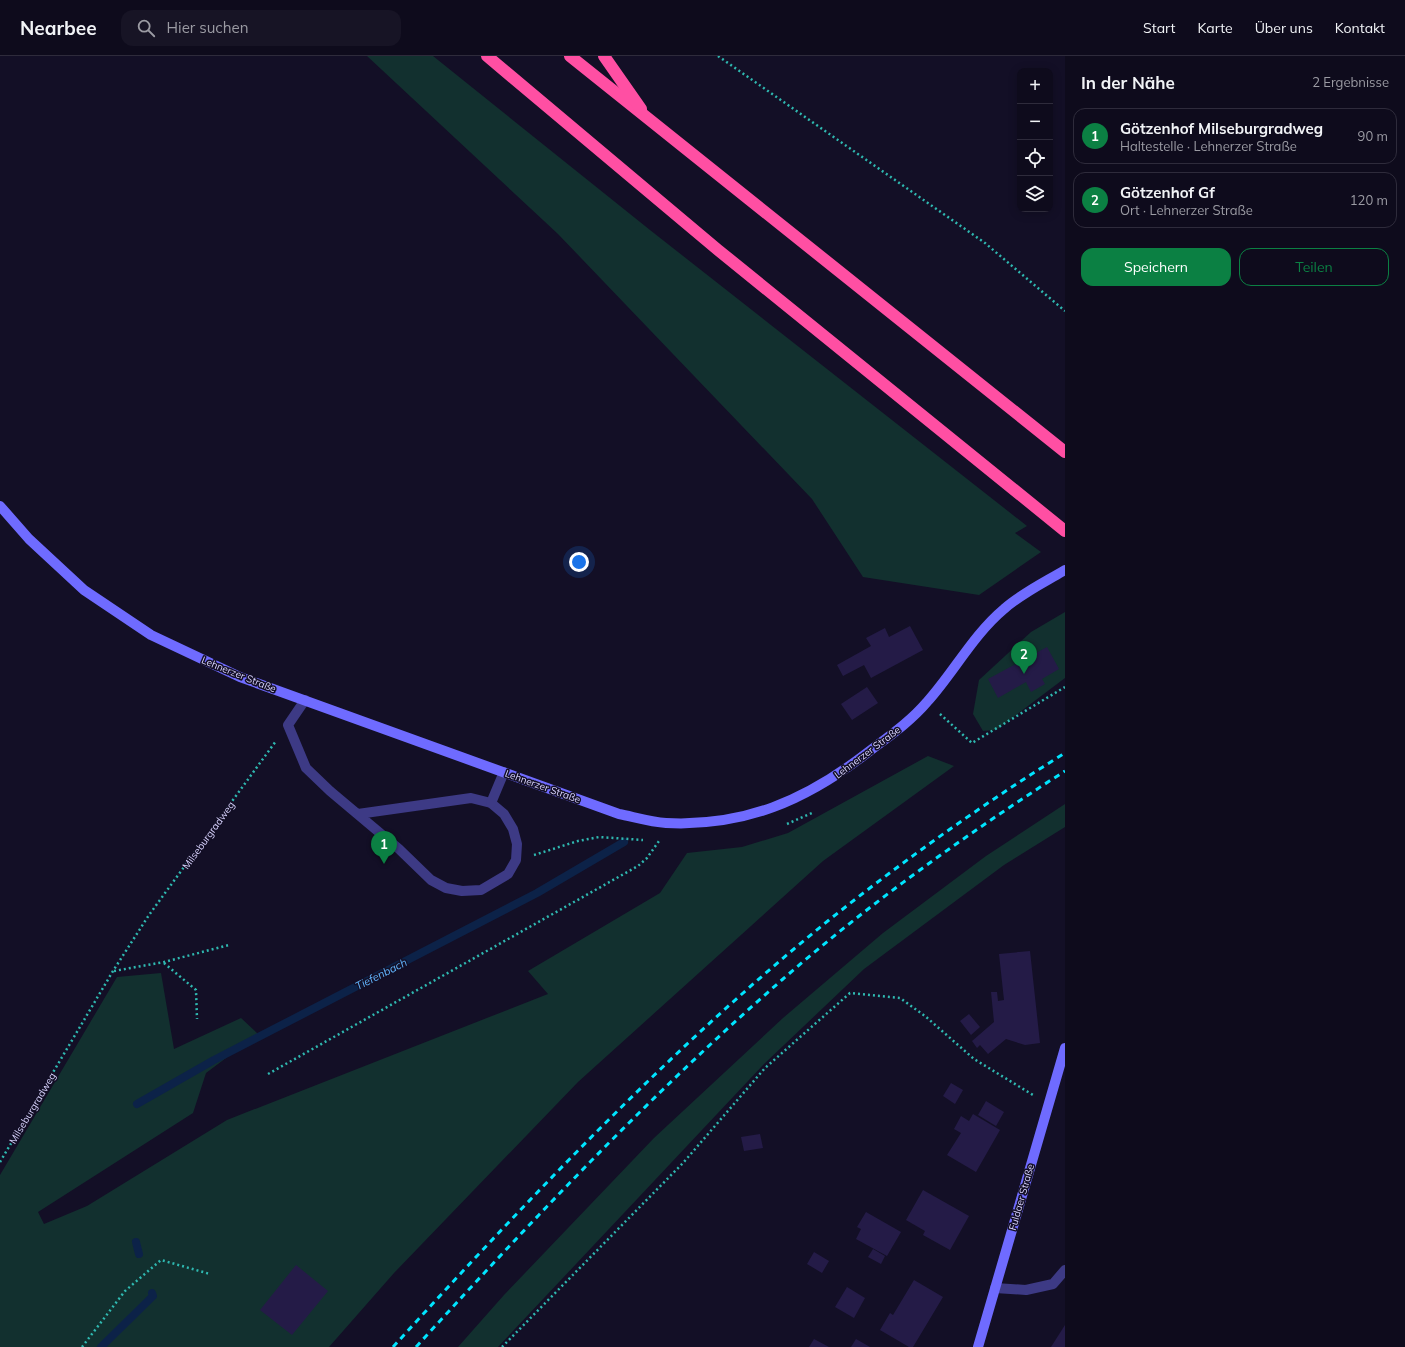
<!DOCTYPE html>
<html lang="de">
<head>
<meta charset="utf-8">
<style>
  :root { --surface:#0e0b1c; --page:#171425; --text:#f1f3f6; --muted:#9b9ba3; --line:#2e2b3b; --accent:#0b8043 }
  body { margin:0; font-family:Mulish,sans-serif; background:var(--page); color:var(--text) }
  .controls { position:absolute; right:12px; top:12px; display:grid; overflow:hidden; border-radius:8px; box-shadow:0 2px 10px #0003 }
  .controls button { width:36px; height:36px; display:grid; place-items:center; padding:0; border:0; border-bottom:1px solid var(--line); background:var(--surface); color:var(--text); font:20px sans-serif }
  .you { position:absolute; left:579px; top:506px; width:14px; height:14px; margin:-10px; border:3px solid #fff; border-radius:50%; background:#1a73e8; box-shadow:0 0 0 6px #1a73e833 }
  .badge { display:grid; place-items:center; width:26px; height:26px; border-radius:50%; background:var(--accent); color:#fff; font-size:13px; font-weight:700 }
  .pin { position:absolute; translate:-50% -33px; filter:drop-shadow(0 1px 2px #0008) }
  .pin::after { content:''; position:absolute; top:21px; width:14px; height:12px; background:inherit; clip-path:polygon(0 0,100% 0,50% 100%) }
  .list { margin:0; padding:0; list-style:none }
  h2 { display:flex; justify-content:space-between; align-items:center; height:52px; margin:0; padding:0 16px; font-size:17px }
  h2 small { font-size:13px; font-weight:400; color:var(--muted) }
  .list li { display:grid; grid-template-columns:26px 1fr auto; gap:12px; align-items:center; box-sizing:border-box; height:56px; margin:0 8px 8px; padding:0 8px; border:1px solid var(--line); border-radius:12px }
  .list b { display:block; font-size:15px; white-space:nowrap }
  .list p { margin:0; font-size:13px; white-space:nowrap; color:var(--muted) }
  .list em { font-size:13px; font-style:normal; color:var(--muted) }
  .actions { display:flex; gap:8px; padding:12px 16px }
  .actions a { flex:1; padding:9px 0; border:1px solid var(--accent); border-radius:12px; text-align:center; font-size:14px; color:var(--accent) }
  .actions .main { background:var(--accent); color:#fff }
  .icon { flex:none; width:22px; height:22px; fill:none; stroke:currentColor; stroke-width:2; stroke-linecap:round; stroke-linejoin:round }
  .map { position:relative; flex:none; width:1065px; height:1291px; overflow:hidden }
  header { display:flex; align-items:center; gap:24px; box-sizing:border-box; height:56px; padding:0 20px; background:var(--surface); border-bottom:1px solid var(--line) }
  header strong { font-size:19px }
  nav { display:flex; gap:22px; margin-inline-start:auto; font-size:14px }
  .search { width:280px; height:36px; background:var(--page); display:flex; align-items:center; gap:10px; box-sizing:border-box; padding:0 14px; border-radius:12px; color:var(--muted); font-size:15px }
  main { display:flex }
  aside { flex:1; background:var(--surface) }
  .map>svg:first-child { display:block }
  .green { fill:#12302f }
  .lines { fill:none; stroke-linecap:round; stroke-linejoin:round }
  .stream { stroke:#0c2248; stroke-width:8 }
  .building { fill:#241b47 }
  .path { stroke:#2fb8b0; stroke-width:2.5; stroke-dasharray:2 3; stroke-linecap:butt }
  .lane { stroke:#3d3a85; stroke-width:10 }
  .street { stroke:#3d3a85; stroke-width:10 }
  .secondary { stroke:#6f6bff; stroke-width:10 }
  .highway { stroke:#ff4fa3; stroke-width:12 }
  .rail { stroke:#00e5ff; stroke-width:3; stroke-dasharray:6 5; stroke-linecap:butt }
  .labels { text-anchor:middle; stroke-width:3; stroke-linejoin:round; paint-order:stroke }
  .street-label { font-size:10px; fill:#d9d4ff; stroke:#130f26 }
  .water-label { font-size:11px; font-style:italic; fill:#62b6ff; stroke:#130f26 }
</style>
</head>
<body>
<header>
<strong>Nearbee</strong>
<div class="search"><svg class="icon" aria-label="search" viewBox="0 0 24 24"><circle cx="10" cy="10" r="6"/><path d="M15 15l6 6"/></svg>Hier suchen</div>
<nav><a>Start</a><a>Karte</a><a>Über uns</a><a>Kontakt</a></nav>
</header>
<main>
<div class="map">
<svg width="1065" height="1291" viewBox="0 0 1065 1291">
  <rect width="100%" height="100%" fill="#130f26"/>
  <!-- green -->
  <g class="green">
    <polygon points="367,0 433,0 650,174 1027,470 1015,477 1041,496 979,539 863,521 812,443 558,178"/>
    <polygon points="1065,556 1065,622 996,674 983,675 973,658 979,624 1031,576"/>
    <polygon points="928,700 954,710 823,805 578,1026 394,1217 329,1291 0,1291 0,1119 117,921 161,917 174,993 241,962 258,978 206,1017 193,1057 38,1156 44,1168 87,1150 227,1064 548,938 528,915 660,837 687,797 742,791 788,777"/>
    <polygon points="1065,748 1065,771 1004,809 864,913 764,1008 498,1291 458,1291 504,1239 654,1082 783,962 883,877 986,800"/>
  </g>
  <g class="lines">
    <!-- stream -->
    <g class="stream">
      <polyline points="137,1048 214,1004 537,837 624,786"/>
      <polyline points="136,1186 139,1198"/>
      <polyline points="101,1291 153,1240 152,1237"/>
    </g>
  </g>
  <!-- building -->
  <g class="building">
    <polygon points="910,570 923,594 871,622 864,609 843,620 837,609 871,590 866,582 885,572 889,581"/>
    <polygon points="1047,591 1059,613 1042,623 1045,628 1031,636 1026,626 998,642 988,623"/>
    <polygon points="867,631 878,647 852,664 841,648"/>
    <polygon points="1030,895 1040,987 1025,989 1006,983 988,998 980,989 977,992 972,985 994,966 991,936 997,936 998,945 1004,944 999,898"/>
    <polygon points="969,958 980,971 971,979 960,965"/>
    <polygon points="951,1027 963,1034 955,1048 943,1040"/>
    <polygon points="986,1045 1004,1056 996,1070 978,1059"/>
    <polygon points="973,1058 1000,1074 976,1116 947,1099 961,1077 954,1073 961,1060 969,1065"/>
    <polygon points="760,1078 763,1092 744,1095 741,1081"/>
    <polygon points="923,1134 969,1160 950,1194 923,1179 925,1175 906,1164"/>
    <polygon points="866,1156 901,1176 887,1200 856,1183 861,1173 857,1171"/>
    <polygon points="873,1193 885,1200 881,1208 868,1201"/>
    <polygon points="814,1196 829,1205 822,1217 807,1208"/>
    <polygon points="296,1209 328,1235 292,1279 260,1254"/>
    <polygon points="914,1224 943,1241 913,1291 909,1291 880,1274 890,1257 893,1259"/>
    <polygon points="847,1231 865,1242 854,1262 835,1251"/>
    <polygon points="1065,1269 1065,1291 1051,1291"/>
    <polygon points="814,1283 829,1291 809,1291"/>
    <polygon points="856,1283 870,1291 851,1291"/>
  </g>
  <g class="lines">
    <!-- path -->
    <g class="path">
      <polyline points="718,0 985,187 1065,255"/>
      <polyline points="940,658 972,687 1065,631"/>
      <polyline points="787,768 812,757"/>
      <polyline points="534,799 578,785 599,781 643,784"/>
      <polyline points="164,907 196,934 197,963"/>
      <polyline points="114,915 164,906 229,889"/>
      <polyline points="268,1018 638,810 647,802 659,785"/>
      <polyline points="0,1106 113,915 149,859 276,685"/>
      <polyline points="82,1291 125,1235 161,1204 210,1218"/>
      <polyline points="502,1291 683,1107 765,1012 850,937 900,942 925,960 974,1003 1033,1039"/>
    </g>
    <!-- lane -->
    <g class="lane">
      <polyline points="305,644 288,669 306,712 330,735 399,793 431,824 446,832 462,835 481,834 508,818 516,804 517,788 513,773 504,758 491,747 471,742 358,758"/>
      <polyline points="491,747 504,716"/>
    </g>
    <!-- street -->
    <polyline class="street" points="995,1232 1026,1234 1053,1228 1065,1214"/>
    <!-- secondary -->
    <g class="secondary">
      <path d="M0,450L29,483L84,534L151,579L240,621L619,758C634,761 651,766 666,767C745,771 806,744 867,697C888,681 910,666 927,646C954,616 973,579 1004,553C1022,537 1045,526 1065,514"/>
      <polyline points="978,1291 1065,992"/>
    </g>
    <!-- highway -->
    <g class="highway">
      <polyline points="487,0 718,194 1065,475"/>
      <polyline points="570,0 1065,396"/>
      <polyline points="604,0 641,53"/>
    </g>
    <!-- rail -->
    <g class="rail">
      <path d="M393,1291C529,1142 672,991 829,864C904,804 983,748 1065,697"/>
      <path d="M416,1291C533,1163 652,1037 783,923C871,846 967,778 1065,715"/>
    </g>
  </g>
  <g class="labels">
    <!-- street labels -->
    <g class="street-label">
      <text transform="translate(239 618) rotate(22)" y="4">Lehnerzer Straße</text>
      <text transform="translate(867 696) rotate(-37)" y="4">Lehnerzer Straße</text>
      <text transform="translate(543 730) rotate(20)" y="4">Lehnerzer Straße</text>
      <text transform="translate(208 779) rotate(-54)" y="4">Milseburgradweg</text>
      <text transform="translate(32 1052) rotate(-59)" y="4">Milseburgradweg</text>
      <text transform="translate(1021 1141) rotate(-74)" y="4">Fuldaer Straße</text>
    </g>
    <!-- water labels -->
    <g class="water-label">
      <text transform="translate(381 918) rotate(-27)" y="4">Tiefenbach</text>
    </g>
  </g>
</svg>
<div class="controls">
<button>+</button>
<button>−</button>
<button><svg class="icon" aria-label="locate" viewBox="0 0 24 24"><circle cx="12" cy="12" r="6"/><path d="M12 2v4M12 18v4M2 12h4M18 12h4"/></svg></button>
<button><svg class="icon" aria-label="layers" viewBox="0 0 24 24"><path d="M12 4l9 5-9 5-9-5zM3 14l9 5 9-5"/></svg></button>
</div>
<div class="you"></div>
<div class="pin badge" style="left:384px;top:808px">1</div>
<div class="pin badge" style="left:1024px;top:618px">2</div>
</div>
<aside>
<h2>In der Nähe<small>2 Ergebnisse</small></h2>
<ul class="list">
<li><span class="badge">1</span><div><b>Götzenhof Milseburgradweg</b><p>Haltestelle · Lehnerzer Straße</p></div><em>90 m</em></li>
<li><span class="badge">2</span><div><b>Götzenhof Gf</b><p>Ort · Lehnerzer Straße</p></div><em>120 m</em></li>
</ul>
<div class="actions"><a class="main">Speichern</a><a>Teilen</a></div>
</aside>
</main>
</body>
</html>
